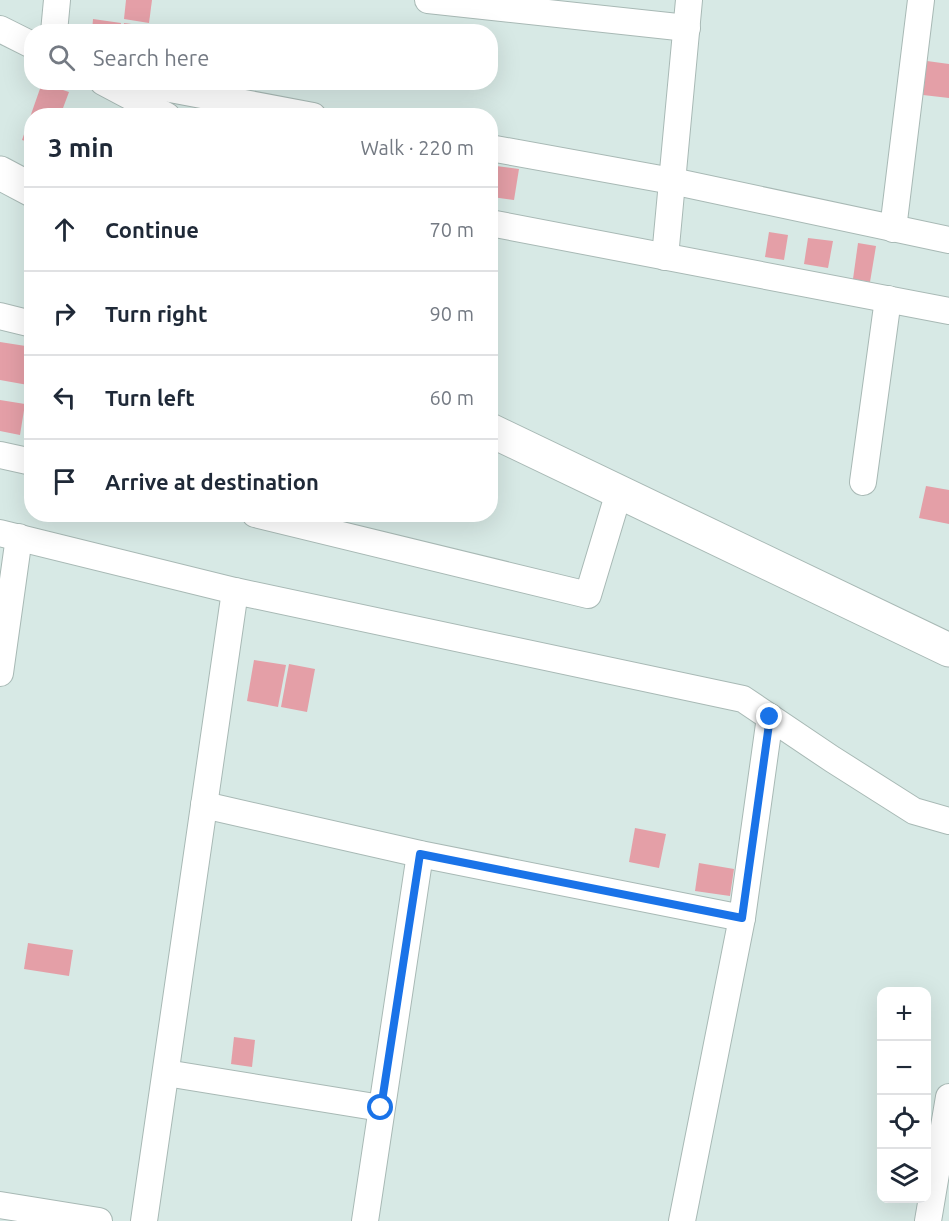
<!DOCTYPE html>
<html lang="en">
<head>
<meta charset="utf-8">
<style>
  :root { --surface:#fff; --page:#f6f6f7; --text:#1f2937; --muted:#747a83; --line:#e0e1e3 }
  body { margin:0; font-family:Ubuntu,sans-serif; background:var(--page); color:var(--text) }
  .controls { position:absolute; right:18px; bottom:18px; display:grid; overflow:hidden; border-radius:12px; box-shadow:0 6px 24px #0002 }
  .controls button { width:54px; height:54px; display:grid; place-items:center; padding:0; border:0; border-bottom:2px solid var(--line); background:var(--surface); color:var(--text); font:30px sans-serif }
  .stop { position:absolute; width:18px; height:18px; margin:-14px; border:4px solid #1a73e8; border-radius:50%; background:#fff }
  .stop.end { background:#1a73e8; border-color:#fff; box-shadow:0 2px 6px #0008 }
  .list { margin:0; padding:0; list-style:none }
  h2 { display:flex; justify-content:space-between; align-items:center; height:78px; margin:0; padding:0 24px; font-size:26px }
  h2 small { font-size:20px; font-weight:400; color:var(--muted) }
  .list li { display:grid; grid-template-columns:39px 1fr auto; gap:18px; align-items:center; box-sizing:border-box; height:84px; padding:0 24px; border-top:2px solid var(--line) }
  .list b { display:block; font-size:22px; white-space:nowrap }
  .list em { font-size:20px; font-style:normal; color:var(--muted) }
  .icon { flex:none; width:33px; height:33px; fill:none; stroke:currentColor; stroke-width:2; stroke-linecap:round; stroke-linejoin:round }
  .map { position:relative; flex:none; width:949px; height:1221px; overflow:hidden }
  .search { position:absolute; background:var(--surface); box-shadow:0 6px 24px #0002; left:24px; top:24px; width:474px; height:66px; display:flex; align-items:center; gap:15px; box-sizing:border-box; padding:0 21px; border-radius:24px; color:var(--muted); font-size:22px }
  .panel { position:absolute; background:var(--surface); box-shadow:0 6px 24px #0002; left:24px; top:108px; width:474px; height:414px; border-radius:24px }
  .map>svg:first-child { display:block }
  .building { fill:#e49fa7 }
  .lines { fill:none; stroke-linecap:round; stroke-linejoin:round }
  .minor-casing { stroke:#a8b9b5; stroke-width:28 }
  .tertiary-casing { stroke:#a8b9b5; stroke-width:35 }
  .minor { stroke:#fff; stroke-width:26 }
  .tertiary { stroke:#fff; stroke-width:33 }
  .route { stroke:#1a73e8; stroke-width:8 }
</style>
</head>
<body>
<div class="map">
<svg width="949" height="1221" viewBox="0 0 949 1221">
  <rect width="100%" height="100%" fill="#d7e9e5"/>
  <!-- building -->
  <g class="building">
    <polygon points="126,0 152,0 149,23 124,19"/>
    <polygon points="93,19 121,23 120,32 92,32"/>
    <polygon points="124,23 147,26 146,32 123,32"/>
    <polygon points="927,61 949,64 949,98 923,95"/>
    <polygon points="42,83 69,92 60,116 32,116 32,143 22,140"/>
    <polygon points="197,97 224,103 221,116 193,116"/>
    <polygon points="496,166 519,169 514,200 492,197"/>
    <polygon points="769,232 788,235 784,260 765,257"/>
    <polygon points="808,238 833,241 828,268 804,264"/>
    <polygon points="858,243 876,246 870,282 853,279"/>
    <polygon points="0,342 32,347 32,365 28,385 0,380"/>
    <polygon points="0,400 25,404 20,435 0,431"/>
    <polygon points="926,486 949,490 949,524 919,518"/>
    <polygon points="254,660 286,665 278,707 247,701"/>
    <polygon points="289,664 315,669 307,712 281,707"/>
    <polygon points="635,828 666,834 659,868 629,862"/>
    <polygon points="699,863 734,869 730,896 695,891"/>
    <polygon points="28,943 73,950 69,976 24,969"/>
    <polygon points="234,1037 255,1040 252,1067 231,1064"/>
  </g>
  <g class="lines">
    <!-- minor casing -->
    <g class="minor-casing">
      <g id="minor">
        <polyline points="428,0 687,28"/>
        <polyline points="0,29 32,45"/>
        <polyline points="54,32 57,0"/>
        <polyline points="103,82 167,116"/>
        <polyline points="133,82 313,116"/>
        <polyline points="490,148 672,181 949,240"/>
        <polyline points="490,223 949,311"/>
        <polyline points="893,229 921,0"/>
        <polyline points="665,257 689,0"/>
        <polyline points="0,316 32,324"/>
        <polyline points="0,455 32,462"/>
        <polyline points="863,482 888,299"/>
        <polyline points="255,514 588,595 619,492"/>
        <polyline points="0,533 235,591 743,699 832,759 914,811 949,821"/>
        <polyline points="0,673 19,537"/>
        <polyline points="204,805 420,854 742,918"/>
        <polyline points="166,1073 381,1108"/>
        <polyline points="0,1205 99,1221"/>
        <polyline points="144,1221 235,591"/>
        <polyline points="365,1221 420,854"/>
        <polyline points="682,1221 742,918 770,717"/>
        <polyline points="928,1221 949,1097"/>
      </g>
    </g>
    <!-- tertiary casing -->
    <g class="tertiary-casing">
      <g id="tertiary">
        <polyline points="0,173 32,190"/>
        <polyline points="490,430 949,650"/>
      </g>
    </g>
    <!-- minor -->
    <use href="#minor" class="minor"/>
    <!-- tertiary -->
    <use href="#tertiary" class="tertiary"/>
  </g>
  <g class="lines">
    <!-- route -->
    <polyline class="route" points="381,1108 420,854 742,918 770,717"/>
  </g>
</svg>
<div class="controls">
<button>+</button>
<button>−</button>
<button><svg class="icon" aria-label="locate" viewBox="0 0 24 24"><circle cx="12" cy="12" r="6"/><path d="M12 2v4M12 18v4M2 12h4M18 12h4"/></svg></button>
<button><svg class="icon" aria-label="layers" viewBox="0 0 24 24"><path d="M12 4l9 5-9 5-9-5zM3 14l9 5 9-5"/></svg></button>
</div>
<div class="stop" style="left:381px;top:1108px"></div>
<div class="stop end" style="left:770px;top:717px"></div>
<div class="search"><svg class="icon" aria-label="search" viewBox="0 0 24 24"><circle cx="10" cy="10" r="6"/><path d="M15 15l6 6"/></svg>Search here</div>
<section class="panel">
<h2>3 min<small>Walk · 220 m</small></h2>
<ul class="list">
<li><svg class="icon" aria-label="ahead" viewBox="0 0 24 24"><path d="M12 20V5M6 11l6-6 6 6"/></svg><div><b>Continue</b></div><em>70 m</em></li>
<li><svg class="icon" aria-label="right" viewBox="0 0 24 24"><path d="M7 20v-9h11M14 6l5 5-5 5"/></svg><div><b>Turn right</b></div><em>90 m</em></li>
<li><svg class="icon" aria-label="left" viewBox="0 0 24 24"><path d="M17 20v-9H6M10 6l-5 5 5 5"/></svg><div><b>Turn left</b></div><em>60 m</em></li>
<li><svg class="icon" aria-label="arrive" viewBox="0 0 24 24"><path d="M6 21V4h12l-3 4 3 4H6"/></svg><div><b>Arrive at destination</b></div></li>
</ul>
</section>
</div>
</body>
</html>
